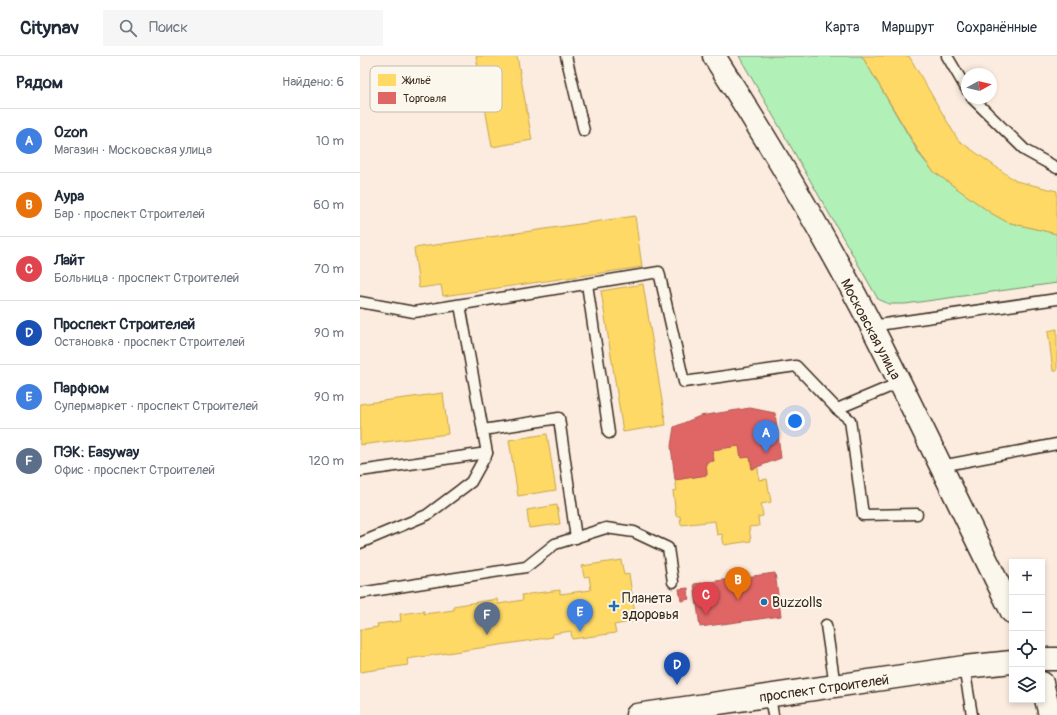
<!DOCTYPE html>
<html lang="ru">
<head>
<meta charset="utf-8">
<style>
  :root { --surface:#fff; --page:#f6f6f7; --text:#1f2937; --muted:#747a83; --line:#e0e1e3; --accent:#d93025 }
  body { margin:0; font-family:Pangolin,sans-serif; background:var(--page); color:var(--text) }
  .controls { position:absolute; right:12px; bottom:12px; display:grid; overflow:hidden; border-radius:0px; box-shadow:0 2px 6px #0003 }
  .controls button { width:36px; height:36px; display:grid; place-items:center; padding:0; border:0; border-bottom:1px solid var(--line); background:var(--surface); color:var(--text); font:20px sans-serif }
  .compass { position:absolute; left:601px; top:12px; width:36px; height:36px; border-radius:50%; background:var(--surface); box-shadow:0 2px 6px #0003; rotate:82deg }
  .you { position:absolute; left:435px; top:365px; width:14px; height:14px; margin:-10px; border:3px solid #fff; border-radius:50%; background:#1a73e8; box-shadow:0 0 0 6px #1a73e833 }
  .badge { display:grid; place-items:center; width:26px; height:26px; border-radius:50%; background:var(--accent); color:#fff; font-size:13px; font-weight:700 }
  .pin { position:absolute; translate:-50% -33px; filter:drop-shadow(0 1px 2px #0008) }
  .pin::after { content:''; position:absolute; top:21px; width:14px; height:12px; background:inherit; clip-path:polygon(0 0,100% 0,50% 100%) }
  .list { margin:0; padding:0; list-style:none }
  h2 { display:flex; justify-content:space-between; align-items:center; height:52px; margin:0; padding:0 16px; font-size:17px }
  h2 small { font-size:13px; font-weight:400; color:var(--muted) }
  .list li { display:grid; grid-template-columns:26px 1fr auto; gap:12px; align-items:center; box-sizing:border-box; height:64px; padding:0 16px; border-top:1px solid var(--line) }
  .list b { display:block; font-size:15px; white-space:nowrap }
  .list p { margin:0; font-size:13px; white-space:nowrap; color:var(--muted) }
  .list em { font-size:13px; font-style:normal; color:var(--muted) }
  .icon { flex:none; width:22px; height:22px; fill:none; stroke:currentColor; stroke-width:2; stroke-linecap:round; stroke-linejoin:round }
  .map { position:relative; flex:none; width:697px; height:659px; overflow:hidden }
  header { display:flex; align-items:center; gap:24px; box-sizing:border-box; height:56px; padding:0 20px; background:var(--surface); border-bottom:1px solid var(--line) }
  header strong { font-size:19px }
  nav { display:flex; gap:22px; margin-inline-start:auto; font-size:14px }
  .search { width:280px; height:36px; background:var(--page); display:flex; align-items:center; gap:10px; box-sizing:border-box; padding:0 14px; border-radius:0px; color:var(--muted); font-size:15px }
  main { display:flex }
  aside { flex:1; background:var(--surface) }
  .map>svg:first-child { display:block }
  .green { fill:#b1f1b8; stroke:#768e6b }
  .homes { fill:#ffd966; stroke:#c4a450 }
  .shops { fill:#e06666; stroke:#ae5450 }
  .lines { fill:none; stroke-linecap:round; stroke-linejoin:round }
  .lane-casing { stroke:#3b2a1e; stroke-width:13 }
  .secondary-casing { stroke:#3b2a1e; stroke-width:25 }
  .lane { stroke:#fbf7ec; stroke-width:10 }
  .secondary { stroke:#fbf7ec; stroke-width:22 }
  .poi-dot { fill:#1f6fb2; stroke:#fbf7ec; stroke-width:1.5 }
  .labels { text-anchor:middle; stroke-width:4; stroke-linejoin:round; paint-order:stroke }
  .street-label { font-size:14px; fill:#3b2a1e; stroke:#fbf7ec }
  .poi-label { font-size:14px; fill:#3b2a1e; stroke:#fbf7ec; text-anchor:start }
  .key { fill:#fbf7ec; stroke:#c1baae; stroke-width:1 }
  .key-label { font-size:11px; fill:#3b2a1e }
</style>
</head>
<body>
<header>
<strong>Citynav</strong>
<div class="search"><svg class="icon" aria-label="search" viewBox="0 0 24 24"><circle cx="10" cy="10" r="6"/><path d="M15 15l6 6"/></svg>Поиск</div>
<nav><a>Карта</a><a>Маршрут</a><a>Сохранённые</a></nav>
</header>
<main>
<aside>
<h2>Рядом<small>Найдено: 6</small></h2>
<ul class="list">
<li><span class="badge" style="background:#3f7fe0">A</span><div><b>Ozon</b><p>Магазин · Московская улица</p></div><em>10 m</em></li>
<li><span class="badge" style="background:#e8710a">B</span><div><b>Аура</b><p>Бар · проспект Строителей</p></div><em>60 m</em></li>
<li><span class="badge" style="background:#e0444e">C</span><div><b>Лайт</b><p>Больница · проспект Строителей</p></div><em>70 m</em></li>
<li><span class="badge" style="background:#1a4fb4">D</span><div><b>Проспект Строителей</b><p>Остановка · проспект Строителей</p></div><em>90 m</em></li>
<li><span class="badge" style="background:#3f7fe0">E</span><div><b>Парфюм</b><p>Супермаркет · проспект Строителей</p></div><em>90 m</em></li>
<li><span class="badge" style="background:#5c6f8a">F</span><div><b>ПЭК: Easyway</b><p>Офис · проспект Строителей</p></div><em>120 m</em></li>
</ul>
</aside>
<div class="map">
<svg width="697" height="659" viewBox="0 0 697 659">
  <rect width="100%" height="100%" fill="#fbecdf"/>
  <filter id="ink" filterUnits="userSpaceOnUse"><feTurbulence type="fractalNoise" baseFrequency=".025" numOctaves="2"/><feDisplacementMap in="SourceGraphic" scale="8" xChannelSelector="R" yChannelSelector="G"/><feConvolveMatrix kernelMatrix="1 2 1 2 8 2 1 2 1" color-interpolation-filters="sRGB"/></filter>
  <g filter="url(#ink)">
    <!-- green -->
    <polygon class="green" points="379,0 502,0 560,99 573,115 631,157 647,166 697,178 697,227 545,248 529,248 518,243"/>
    <!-- homes -->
    <g class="homes">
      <polygon points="116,0 157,0 172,84 132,91"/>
      <polygon points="502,0 549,0 598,84 656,125 697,135 697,178 647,166 631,157 573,115 561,99"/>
      <polygon points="275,160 282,211 83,240 81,229 59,232 54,192"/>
      <polygon points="283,228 306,369 263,376 241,235"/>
      <polygon points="697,273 697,315 693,315 688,275"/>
      <polygon points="83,337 88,378 0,389 0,348"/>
      <polygon points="187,378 196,434 158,440 149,384"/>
      <polygon points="379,390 381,402 390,401 392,413 398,412 399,424 407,423 411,446 401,448 403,460 398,461 399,470 389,471 391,485 364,489 362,478 357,479 355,465 321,469 320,460 316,460 313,435 317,434 315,424 347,419 346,406 354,405 352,394"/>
      <polygon points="197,449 200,468 169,472 167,454"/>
      <polygon points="261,504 264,519 269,518 276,565 254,569 256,577 212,583 211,575 192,578 193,581 47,603 48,609 0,616 0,574 18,571 17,568 41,565 40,558 64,555 64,558 94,554 93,550 137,543 138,548 163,544 162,539 200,534 200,538 231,534 229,520 224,521 222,510"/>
    </g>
    <!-- shops -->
    <g class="shops">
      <polygon points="390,352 415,357 421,402 392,413 390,401 381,402 379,390 352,394 354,405 346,406 347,419 315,424 311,390 314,371 340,360"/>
      <polygon points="415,517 421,560 340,571 334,528"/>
      <polygon points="328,532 329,543 321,545 319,533"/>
    </g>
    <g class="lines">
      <!-- lane casing -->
      <g class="lane-casing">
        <g id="lane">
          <polyline points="206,0 224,75"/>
          <polyline points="587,0 607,34"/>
          <polyline points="612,42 666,95 697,112"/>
          <polyline points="227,228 249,377"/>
          <polyline points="0,246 54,256 299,216 324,326 436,310 477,353 490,364 503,459 557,458"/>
          <polyline points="511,270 697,243"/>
          <polyline points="477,353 539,327"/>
          <polyline points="123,374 199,362 216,482"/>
          <polyline points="581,410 697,388"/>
          <polyline points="0,415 127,397"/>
          <polyline points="0,487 67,459 111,426 127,397 100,249"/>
          <polyline points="0,537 166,511 195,488 246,472 274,476 308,492 313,526"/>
          <polyline points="466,569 475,630"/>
          <polyline points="604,611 612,659"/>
          <polyline points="410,640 413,659"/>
        </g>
      </g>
      <!-- secondary casing -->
      <g class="secondary-casing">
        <g id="secondary">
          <path d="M354,0C410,88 464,178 512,271C560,365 605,461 652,556"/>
          <polyline points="682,603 697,603"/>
          <polyline points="682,627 690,659"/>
          <polyline points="277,659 604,611 652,606"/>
        </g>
      </g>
      <!-- lane -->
      <use href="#lane" class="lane"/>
      <!-- secondary -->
      <use href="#secondary" class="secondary"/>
    </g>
  </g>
  <!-- markers -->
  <g class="poi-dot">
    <circle cx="404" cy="546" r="4"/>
    <path d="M252 544h4v4h4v4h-4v4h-4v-4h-4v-4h4z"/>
  </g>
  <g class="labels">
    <!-- street labels -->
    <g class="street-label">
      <text transform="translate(511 273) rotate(62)" y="5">Московская улица</text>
      <text transform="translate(464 632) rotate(-8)" y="5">проспект Строителей</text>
    </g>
    <!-- poi labels -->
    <g class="poi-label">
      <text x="262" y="547">Планета<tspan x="262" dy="16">здоровья</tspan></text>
      <text x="412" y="551">Buzzolls</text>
    </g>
  </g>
  <!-- legend -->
  <rect x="10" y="10" width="132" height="46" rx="6" class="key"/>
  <rect x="18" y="18" width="18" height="12" fill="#ffd966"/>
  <rect x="18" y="36" width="18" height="12" fill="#e06666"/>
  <g class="key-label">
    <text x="43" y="28">Жильё</text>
    <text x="43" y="46">Торговля</text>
  </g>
</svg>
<div class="controls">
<button>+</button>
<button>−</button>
<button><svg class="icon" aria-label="locate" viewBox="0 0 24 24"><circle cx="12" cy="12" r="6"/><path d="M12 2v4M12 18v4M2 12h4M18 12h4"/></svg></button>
<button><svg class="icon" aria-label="layers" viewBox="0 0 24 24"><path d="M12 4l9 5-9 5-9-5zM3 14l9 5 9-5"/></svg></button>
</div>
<svg class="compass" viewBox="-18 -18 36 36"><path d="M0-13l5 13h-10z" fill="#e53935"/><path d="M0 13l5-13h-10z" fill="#747a83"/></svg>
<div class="you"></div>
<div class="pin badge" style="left:406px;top:397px;background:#3f7fe0">A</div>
<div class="pin badge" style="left:378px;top:544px;background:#e8710a">B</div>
<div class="pin badge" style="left:346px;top:559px;background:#e0444e">C</div>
<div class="pin badge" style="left:317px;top:629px;background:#1a4fb4">D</div>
<div class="pin badge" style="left:220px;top:576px;background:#3f7fe0">E</div>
<div class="pin badge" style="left:127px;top:579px;background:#5c6f8a">F</div>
</div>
</main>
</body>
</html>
